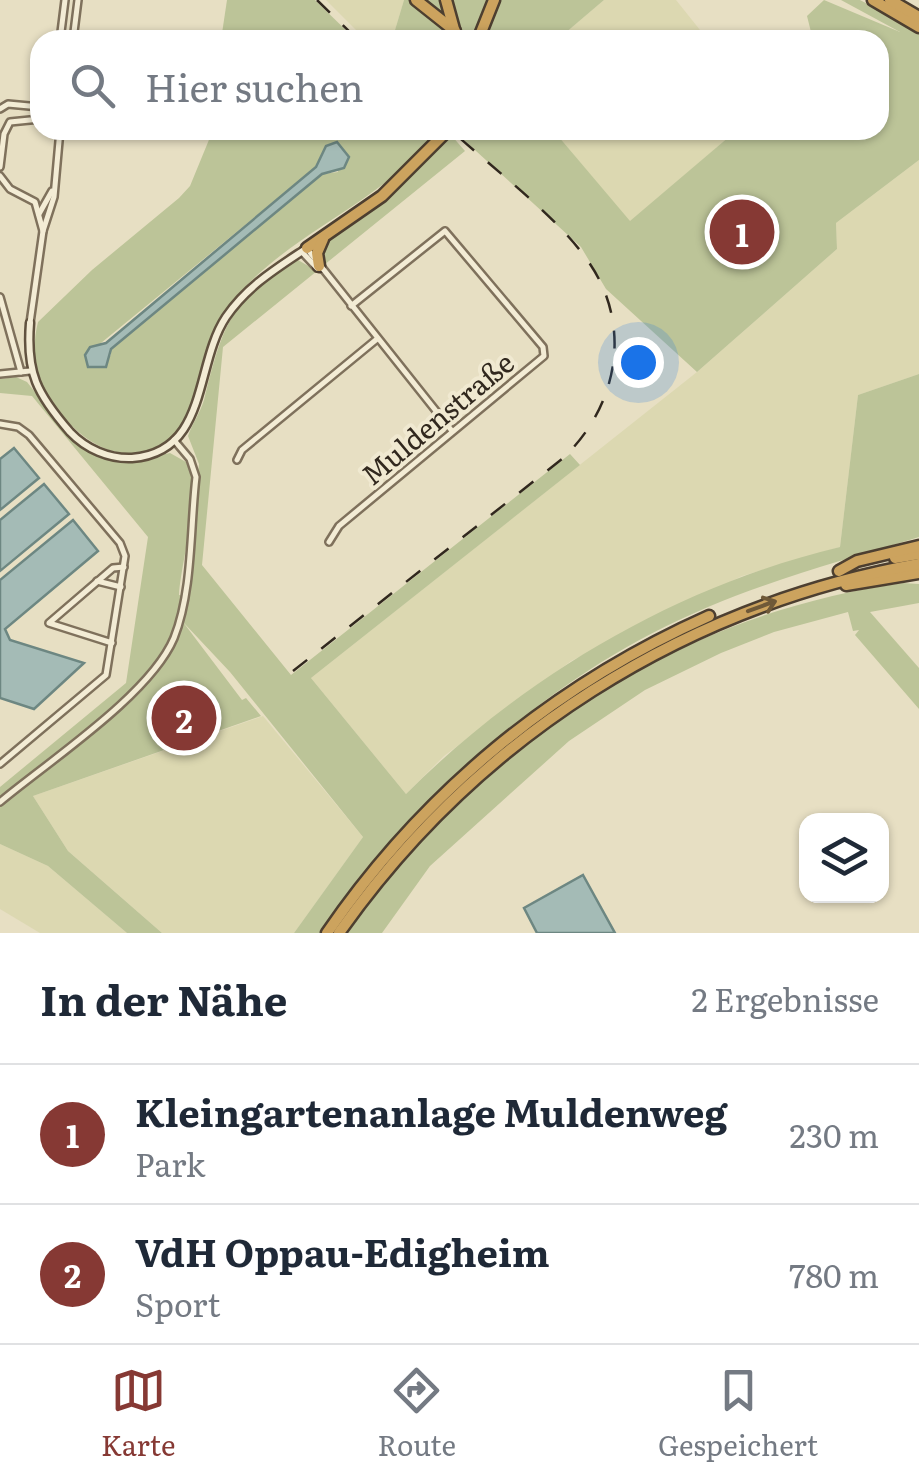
<!DOCTYPE html>
<html lang="de">
<head>
<meta charset="utf-8">
<style>
  :root { --surface:#fff; --page:#f6f6f7; --text:#1f2937; --muted:#747a83; --line:#e0e1e3; --accent:#863934 }
  body { margin:0; font-family:Literata,serif; background:var(--page); color:var(--text) }
  .controls { position:absolute; right:30px; bottom:30px; display:grid; overflow:hidden; border-radius:20px; box-shadow:0 2px 8px #0004 }
  .controls button { width:90px; height:90px; display:grid; place-items:center; padding:0; border:0; border-bottom:2px solid var(--line); background:var(--surface); color:var(--text); font:50px sans-serif }
  .you { position:absolute; left:638px; top:362px; width:35px; height:35px; margin:-25px; border:8px solid #fff; border-radius:50%; background:#1a73e8; box-shadow:0 0 0 15px #1a73e833 }
  .badge { display:grid; place-items:center; width:65px; height:65px; border-radius:50%; background:var(--accent); color:#fff; font-size:32px; font-weight:700 }
  .pin { position:absolute; translate:-50% -50%; border:5px solid #fff; box-shadow:0 2px 10px #0006 }
  .list { margin:0; padding:0; list-style:none }
  h2 { display:flex; justify-content:space-between; align-items:center; height:130px; margin:0; padding:0 40px; font-size:42px }
  h2 small { font-size:32px; font-weight:400; color:var(--muted) }
  .list li { display:grid; grid-template-columns:65px 1fr auto; gap:30px; align-items:center; box-sizing:border-box; height:140px; padding:0 40px; border-top:2px solid var(--line) }
  .list b { display:block; font-size:38px; white-space:nowrap }
  .list p { margin:0; font-size:32px; white-space:nowrap; color:var(--muted) }
  .list em { font-size:32px; font-style:normal; color:var(--muted) }
  .icon { flex:none; width:55px; height:55px; fill:none; stroke:currentColor; stroke-width:2; stroke-linecap:round; stroke-linejoin:round }
  .map { position:relative; flex:none; width:919px; height:933px; overflow:hidden }
  .search { position:absolute; background:var(--surface); box-shadow:0 2px 8px #0004; left:30px; right:30px; top:30px; height:110px; display:flex; align-items:center; gap:25px; box-sizing:border-box; padding:0 35px; border-radius:30px; color:var(--muted); font-size:38px }
  .sheet { height:410px; background:var(--surface) }
  nav { display:flex; justify-content:space-around; align-items:center; box-sizing:border-box; height:140px; border-top:2px solid var(--line); background:var(--surface); font-size:28px; color:var(--muted) }
  nav a { display:grid; justify-items:center; gap:5px }
  nav .on { color:var(--accent) }
  .map>svg:first-child { display:block }
  .farmland { fill:#dcd8b1 }
  .green { fill:#bcc498; fill-rule:evenodd }
  .water { fill:#a4bbb6; stroke:#6d8782; stroke-width:2.5 }
  .lines { fill:none; stroke-linecap:round; stroke-linejoin:round }
  .street-casing { stroke:#7f715c; stroke-width:10 }
  .secondary-casing { stroke:#61523f; stroke-width:11 }
  .highway-casing { stroke:#4d3f30; stroke-width:15 }
  .street { stroke:#f3ecd5; stroke-width:5 }
  .secondary { stroke:#f3ecd5; stroke-width:6 }
  .highway { stroke:#cca35e; stroke-width:10 }
  .rail { stroke:#31281e; stroke-width:2.5; stroke-dasharray:18 18; stroke-linecap:butt }
  .highway-bridge-casing { stroke:#4d3f30; stroke-width:15; stroke-linecap:butt }
  .highway-bridge { stroke:#cca35e; stroke-width:10 }
  .oneway { stroke:#6f5938 }
  .labels { text-anchor:middle; stroke-width:8; stroke-linejoin:round; paint-order:stroke }
  .street-label { font-size:28px; fill:#31281e; stroke:#f0e9d1 }
</style>
</head>
<body>
<div class="map">
<svg width="919" height="933" viewBox="0 0 919 933">
  <rect width="100%" height="100%" fill="#e7dfc3"/>
  <!-- farmland -->
  <g class="farmland">
    <polygon points="326,0 404,0 392,40 366,40"/>
    <polygon points="604,0 676,0 708,40 557,40"/>
    <polygon points="553,130 737,130 630,222"/>
    <polygon points="919,160 919,374 858,395 840,547 742,576 571,661 444,756 406,794 311,678 697,372 837,249 836,223"/>
    <polygon points="263,716 363,837 294,933 162,933 68,851 33,796"/>
    <polygon points="0,844 48,866 127,933 40,933 0,909"/>
  </g>
  <!-- green -->
  <g class="green">
    <polygon points="227,0 315,0 356,40 221,40"/>
    <polygon points="404,0 604,0 557,40 392,40"/>
    <polygon points="824,0 900,32 841,0 860,0 919,31 919,160 836,223 837,249 697,372 606,289 581,247 453,130 553,130 630,221 737,130 879,130 879,40 813,40 807,16"/>
    <path d="M213,130H439C381,206 284,233 229,306C195,350 208,419 160,445C121,466 86,444 61,414C38,386 29,358 38,322L92,270L179,198L190,186ZM331,143L338,172L322,174L111,349V356L101,343L316,167Z"/>
    <polygon points="451,135 465,151 324,265 319,252 323,244 401,185"/>
    <path d="M298,260L317,271L223,347L202,565L291,675L570,454L580,465L311,678L406,794C524,676 677,586 840,547L858,395L919,374V537C849,559 776,578 708,607C543,677 427,792 322,933H294L363,837L230,672L183,622L242,700L246,698L261,716L33,796L68,851L162,933H127L48,866L0,844V787L126,683L148,537L32,396L0,393V379L16,377L27,382L73,440L97,456L124,463L170,453L186,462C203,493 181,559 179,595L185,596L199,464L188,436C192,424 200,413 204,400C222,329 229,298 298,260Z"/>
    <path d="M903,583L919,584V603L870,612L919,668V709L855,635L859,630L853,631L848,612L774,632L721,653L645,690L569,741L430,866L382,933H348C478,745 676,614 903,583Z"/>
  </g>
  <!-- water -->
  <g class="water">
    <polygon points="337,142 349,157 344,168 322,174 111,349 106,367 88,367 85,355 90,347 106,343 316,167 326,146"/>
    <polygon points="14,448 39,478 0,510 0,459"/>
    <polygon points="44,484 69,514 0,571 0,520"/>
    <polygon points="73,520 98,551 5,629 10,640 84,663 34,709 0,698 0,580"/>
    <polygon points="583,875 615,933 537,933 524,908"/>
  </g>
  <g class="lines">
    <!-- street casing -->
    <g class="street-casing">
      <g id="street">
        <polyline points="60,40 65,0"/>
        <polyline points="73,40 78,0"/>
        <polyline points="0,109 8,104 40,107"/>
        <polyline points="0,167 4,134 10,122 40,119"/>
        <polyline points="0,176 10,189 35,202 43,231"/>
        <polyline points="39,214 52,191"/>
        <polyline points="308,250 452,431"/>
        <polyline points="302,252 317,268"/>
        <polyline points="0,297 21,372"/>
        <polyline points="30,323 43,231 54,197 60,130"/>
        <polyline points="0,374 30,371"/>
        <polyline points="0,424 18,427 29,435 120,543 125,556 106,675 0,764"/>
        <polyline points="237,460 242,450 377,339"/>
        <polyline points="329,542 339,526 544,356 543,347 445,231 351,306"/>
        <polyline points="97,581 121,587"/>
        <polyline points="112,643 49,623 113,568 124,567"/>
        <path d="M0,802C49,761 150,695 174,638C193,590 190,528 196,477L190,459L174,440"/>
      </g>
    </g>
    <!-- secondary casing -->
    <g class="secondary-casing">
      <path id="secondary" d="M30,323C26,373 37,394 70,432C86,449 109,459 132,458C209,452 194,365 226,317C247,286 277,268 307,248"/>
    </g>
    <!-- highway casing -->
    <g class="highway-casing">
      <g id="highway">
        <polyline points="416,0 455,31"/>
        <polyline points="446,0 457,40"/>
        <polyline points="873,0 919,27"/>
        <polyline points="890,0 919,17"/>
        <polyline points="478,40 494,0"/>
        <polyline points="307,248 382,196 448,130"/>
        <polyline points="319,266 317,253 323,239"/>
        <polyline points="895,558 919,554"/>
        <polyline points="839,571 857,561 919,546"/>
        <polyline points="846,585 919,573"/>
        <path d="M327,933C423,793 554,685 709,616"/>
        <path d="M339,933C477,737 683,606 919,564"/>
      </g>
    </g>
    <!-- street -->
    <use href="#street" class="street"/>
    <!-- secondary -->
    <use href="#secondary" class="secondary"/>
    <!-- highway -->
    <use href="#highway" class="highway"/>
    <!-- rail -->
    <g class="rail">
      <polyline points="317,0 358,40"/>
      <path d="M293,671L562,459C617,408 633,328 590,264C558,216 494,170 451,130"/>
    </g>
    <!-- highway-bridge casing -->
    <g class="highway-bridge-casing">
      <polyline id="highway-bridge" points="446,133 449,130"/>
    </g>
    <!-- highway-bridge -->
    <use href="#highway-bridge" class="highway-bridge"/>
  </g>
  <!-- one-way arrows -->
  <defs><path id="oneway-shaft" d="M-6 0H5M1.5-3L5.5 0L1.5 3" fill="none" stroke-width="1.6" stroke-linecap="round" stroke-linejoin="round" transform="scale(2.5)"/></defs>
  <use class="oneway" href="#oneway-shaft" transform="translate(762 606) rotate(-20)"/>
  <g class="labels">
    <!-- street labels -->
    <g class="street-label">
      <text transform="translate(438 419) rotate(-40)" y="10">Muldenstraße</text>
    </g>
  </g>
</svg>
<div class="controls">
<button><svg class="icon" aria-label="layers" viewBox="0 0 24 24"><path d="M12 4l9 5-9 5-9-5zM3 14l9 5 9-5"/></svg></button>
</div>
<div class="you"></div>
<div class="pin badge" style="left:742px;top:232px">1</div>
<div class="pin badge" style="left:184px;top:718px">2</div>
<div class="search"><svg class="icon" aria-label="search" viewBox="0 0 24 24"><circle cx="10" cy="10" r="6"/><path d="M15 15l6 6"/></svg>Hier suchen</div>
</div>
<section class="sheet">
<h2>In der Nähe<small>2 Ergebnisse</small></h2>
<ul class="list">
<li><span class="badge">1</span><div><b>Kleingartenanlage Muldenweg</b><p>Park</p></div><em>230 m</em></li>
<li><span class="badge">2</span><div><b>VdH Oppau-Edigheim</b><p>Sport</p></div><em>780 m</em></li>
</ul>
</section>
<nav>
<a class="on"><svg class="icon" aria-label="map" viewBox="0 0 24 24"><path d="M3 6l6-2 6 2 6-2v14l-6 2-6-2-6 2zM9 4v14M15 6v14"/></svg>Karte</a>
<a><svg class="icon" aria-label="directions" viewBox="0 0 24 24"><path d="M12 3l9 9-9 9-9-9zM9 14v-3h6M13 9l2 2-2 2"/></svg>Route</a>
<a><svg class="icon" aria-label="saved" viewBox="0 0 24 24"><path d="M7 4h10v16l-5-4-5 4z"/></svg>Gespeichert</a>
</nav>
</body>
</html>
